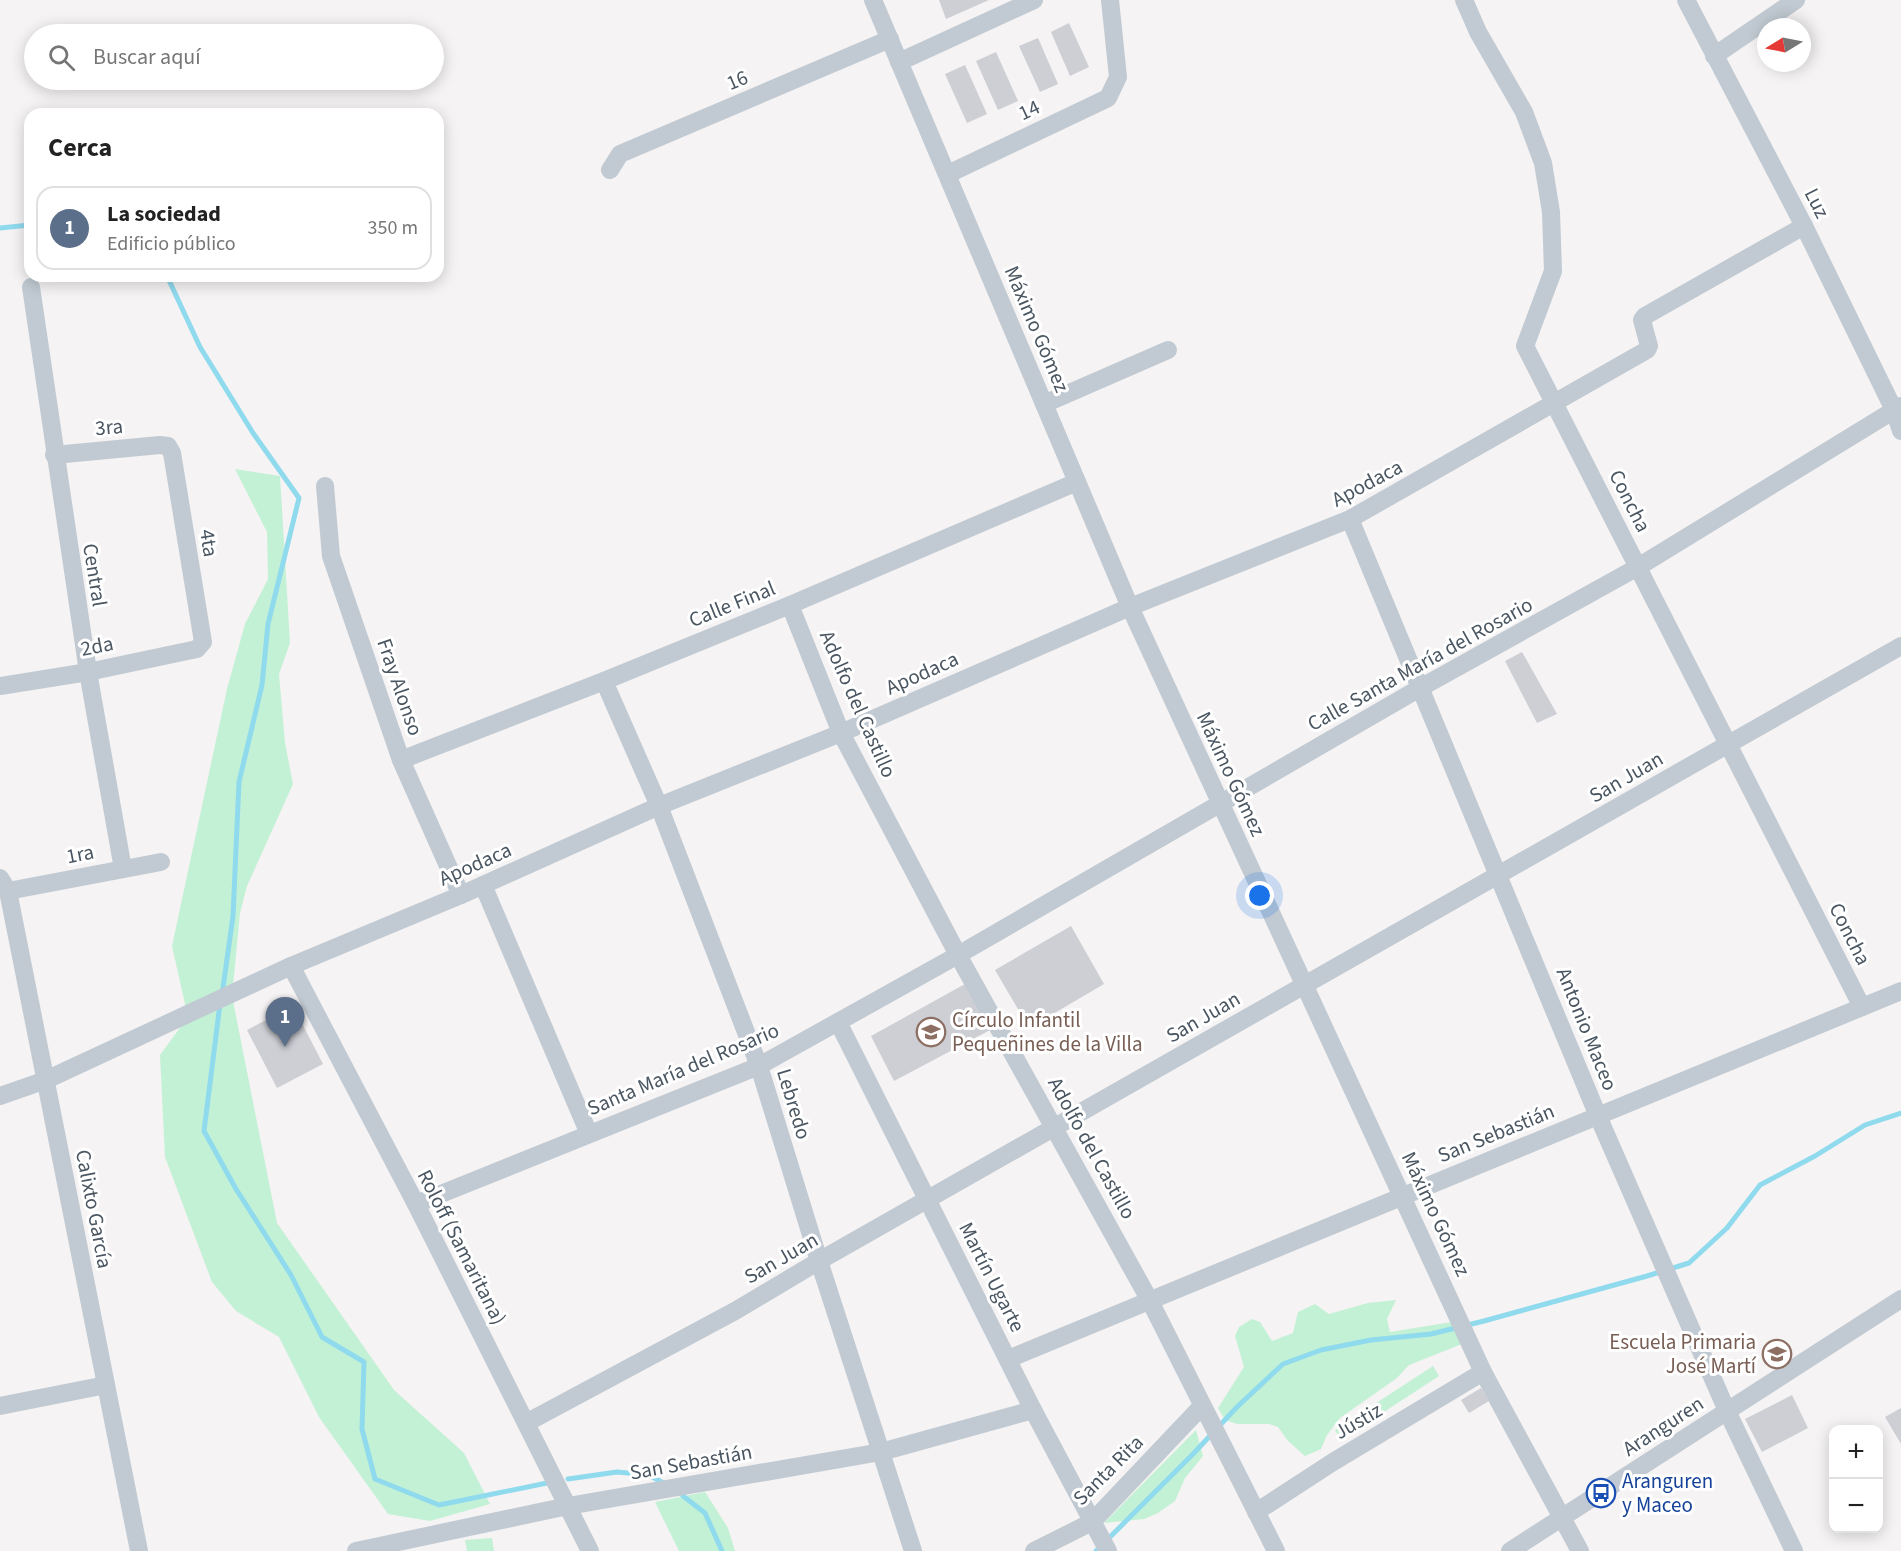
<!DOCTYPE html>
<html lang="es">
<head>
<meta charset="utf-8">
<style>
  :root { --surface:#fff; --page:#f6f6f6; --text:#222; --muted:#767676; --line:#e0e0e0; --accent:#0f766e }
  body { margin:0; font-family:"Source Sans 3",sans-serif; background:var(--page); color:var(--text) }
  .controls { position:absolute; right:18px; bottom:18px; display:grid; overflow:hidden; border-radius:12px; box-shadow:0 3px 15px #0003 }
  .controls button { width:54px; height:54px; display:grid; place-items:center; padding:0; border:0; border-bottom:2px solid var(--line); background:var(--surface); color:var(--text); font:30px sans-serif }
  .compass { position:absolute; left:1757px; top:18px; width:54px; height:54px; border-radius:50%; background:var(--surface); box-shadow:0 3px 15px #0003; rotate:260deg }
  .you { position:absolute; left:1260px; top:896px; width:21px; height:21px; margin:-15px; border:4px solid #fff; border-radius:50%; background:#1a73e8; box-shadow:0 0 0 9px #1a73e833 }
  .badge { display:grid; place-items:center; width:39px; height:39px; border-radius:50%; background:var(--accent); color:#fff; font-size:20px; font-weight:700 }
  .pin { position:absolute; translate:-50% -50px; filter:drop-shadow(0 2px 3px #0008) }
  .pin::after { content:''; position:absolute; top:32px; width:21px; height:18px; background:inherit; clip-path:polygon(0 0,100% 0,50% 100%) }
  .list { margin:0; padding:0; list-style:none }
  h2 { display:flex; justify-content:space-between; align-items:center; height:78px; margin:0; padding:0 24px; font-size:26px }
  h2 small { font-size:20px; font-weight:400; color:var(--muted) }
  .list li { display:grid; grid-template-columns:39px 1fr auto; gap:18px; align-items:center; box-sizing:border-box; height:84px; margin:0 12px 12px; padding:0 12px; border:2px solid var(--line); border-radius:18px }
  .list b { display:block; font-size:22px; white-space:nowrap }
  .list p { margin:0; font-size:20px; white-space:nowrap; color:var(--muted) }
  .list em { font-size:20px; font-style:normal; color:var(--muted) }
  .icon { flex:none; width:33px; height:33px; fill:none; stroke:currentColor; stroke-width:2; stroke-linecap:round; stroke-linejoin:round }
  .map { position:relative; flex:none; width:1901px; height:1551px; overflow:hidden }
  .search { position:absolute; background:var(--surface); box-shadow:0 3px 15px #0003; left:24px; top:24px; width:420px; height:66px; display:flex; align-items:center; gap:15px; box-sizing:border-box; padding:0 21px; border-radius:33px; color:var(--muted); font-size:22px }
  .panel { position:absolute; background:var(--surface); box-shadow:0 3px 15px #0003; left:24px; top:108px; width:420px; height:174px; border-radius:18px }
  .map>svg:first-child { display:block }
  .green { fill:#c3f1d5 }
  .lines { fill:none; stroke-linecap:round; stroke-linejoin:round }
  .stream { stroke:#90daee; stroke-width:5 }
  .building { fill:#cdcfd5 }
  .minor { stroke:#c1cad2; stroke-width:18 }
  .labels { text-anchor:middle; stroke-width:6; stroke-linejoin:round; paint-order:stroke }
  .street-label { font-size:21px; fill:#4a5661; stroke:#fff }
  .education-label { font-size:21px; fill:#785e54; stroke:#fff; text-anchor:start }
  .transit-label { font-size:21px; fill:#164399; stroke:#fff; text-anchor:start }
</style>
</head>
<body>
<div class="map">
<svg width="1901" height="1551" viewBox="0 0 1901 1551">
  <rect width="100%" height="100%" fill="#f5f3f3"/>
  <!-- green -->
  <g class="green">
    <polygon points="235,469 280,476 290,643 279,674 285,743 293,784 247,886 240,913 232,996 277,1223 394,1390 464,1453 490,1504 430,1521 388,1514 319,1417 279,1337 236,1311 212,1282 165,1157 160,1055 188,1017 172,946 227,689 245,624 268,579 267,532"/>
    <polygon points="1396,1300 1387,1319 1390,1332 1452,1322 1462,1344 1409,1365 1397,1378 1340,1418 1327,1435 1321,1449 1305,1456 1288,1441 1278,1427 1269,1424 1237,1424 1225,1420 1218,1408 1244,1367 1235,1336 1239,1327 1252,1319 1260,1322 1272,1341 1293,1333 1298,1312 1315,1304 1329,1314 1368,1303"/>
    <polygon points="1433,1366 1439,1376 1341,1440 1335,1430"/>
    <polygon points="1196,1430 1203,1456 1185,1478 1175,1501 1158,1513 1144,1519 1104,1523"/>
    <polygon points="705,1492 728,1528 735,1551 679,1551 655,1502"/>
    <polygon points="492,1538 494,1551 467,1551 465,1540"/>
  </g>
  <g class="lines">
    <!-- stream -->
    <g class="stream">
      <polyline points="0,228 30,225"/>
      <polyline points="167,276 200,347 253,433 299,498 268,624 262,685 239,782 233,916 222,995"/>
      <polyline points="220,1004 204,1131 236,1189 291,1275 322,1337 364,1362 362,1429 375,1479 439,1505 547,1483"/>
      <polyline points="568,1479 617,1472 649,1475 665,1484"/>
      <polyline points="683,1496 705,1513 722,1551"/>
      <polyline points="1096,1551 1193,1454 1237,1407 1283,1364 1321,1350 1371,1340 1431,1334 1484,1321 1647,1276 1689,1263 1727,1228 1760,1185 1815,1156 1865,1125 1901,1113"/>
    </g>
  </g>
  <!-- building -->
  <g class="building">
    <polygon points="939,0 989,0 946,19"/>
    <polygon points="1069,23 1089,67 1070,76 1051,32"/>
    <polygon points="1038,38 1058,84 1040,92 1019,46"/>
    <polygon points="996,52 1018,101 998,110 976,61"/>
    <polygon points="965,65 987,114 967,123 945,74"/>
    <polygon points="1522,652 1557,714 1537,723 1505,661"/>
    <polygon points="1071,926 1104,984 1029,1028 995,970"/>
    <polygon points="965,984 992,1029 894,1081 871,1036"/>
    <polygon points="293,1006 323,1064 277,1088 247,1030"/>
    <polygon points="1481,1388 1489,1401 1469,1413 1461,1400"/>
    <polygon points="1792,1395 1808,1428 1762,1452 1745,1419"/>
    <polygon points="1901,1408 1901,1444 1885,1417"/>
  </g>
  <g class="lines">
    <!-- minor -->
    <g class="minor">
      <polyline points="873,0 1130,607 1483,1372 1580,1551"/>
      <polyline points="1464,0 1478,32 1524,112 1543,163 1551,212 1553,271 1525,346 1862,1007"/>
      <polyline points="1686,0 1804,226 1894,410 1901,431"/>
      <polyline points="1714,56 1796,0"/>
      <polyline points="899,62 1034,0"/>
      <polyline points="610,170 620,154 890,39"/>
      <polyline points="948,174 1108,98 1118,77 1110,0"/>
      <polyline points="31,287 88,672 123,869"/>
      <polyline points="1044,404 1168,350"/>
      <polyline points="325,486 331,556 401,760 461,895"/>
      <polyline points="1350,519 1598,1116 1727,1411 1794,1551"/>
      <polyline points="790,605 841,733 958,955 1150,1301 1276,1551"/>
      <polyline points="604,681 659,806 759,1066 819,1261 913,1551"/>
      <polyline points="0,686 88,672 197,649 203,642 172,453 168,446 160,445 54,455"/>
      <polyline points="401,760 604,681 790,605 1077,482"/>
      <polyline points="0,878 8,891 139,1551"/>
      <polyline points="483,885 589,1134"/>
      <polyline points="8,891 161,862"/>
      <polyline points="291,966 416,1204 590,1551"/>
      <polyline points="838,1022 1033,1410 1108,1551"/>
      <polyline points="0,1096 46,1080 291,966 461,895 659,806 841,733 1130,607 1350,519 1647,350 1649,346 1642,320 1645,316 1804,226"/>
      <polyline points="416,1204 759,1066 958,955 1420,688 1638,567 1901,406"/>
      <polyline points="1008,1359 1901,991"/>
      <polyline points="0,1406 106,1385"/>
      <polyline points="526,1423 735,1311 819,1261 1901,646"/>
      <polyline points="1256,1512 1333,1462 1483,1372"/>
      <polyline points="356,1551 568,1506 881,1452 1033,1410"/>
      <polyline points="1034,1551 1092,1522 1202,1406"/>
      <polyline points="1510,1551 1901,1299"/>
    </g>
  </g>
  <!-- icons -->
  <defs>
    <g id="school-ring" transform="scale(1.5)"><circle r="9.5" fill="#fff" stroke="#8d6e63" stroke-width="1.5"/><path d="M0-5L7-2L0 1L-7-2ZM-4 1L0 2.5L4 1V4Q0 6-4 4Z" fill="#8d6e63"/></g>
    <g id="bus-ring" transform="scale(1.5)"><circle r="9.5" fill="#fff" stroke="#1a4fb4" stroke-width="1.5"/><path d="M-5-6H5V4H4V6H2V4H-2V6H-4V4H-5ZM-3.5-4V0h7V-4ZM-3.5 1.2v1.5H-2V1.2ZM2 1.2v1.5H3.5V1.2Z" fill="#1a4fb4"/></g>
  </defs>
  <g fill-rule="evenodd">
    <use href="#school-ring" x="931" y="1032"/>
    <use href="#school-ring" x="1777" y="1354"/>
    <use href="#bus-ring" x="1601" y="1493"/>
  </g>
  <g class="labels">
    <!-- street labels -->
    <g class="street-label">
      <text transform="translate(737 80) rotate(-23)" y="7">16</text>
      <text transform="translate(1029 110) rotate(-25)" y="7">14</text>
      <text transform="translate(1817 203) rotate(63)" y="7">Luz</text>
      <text transform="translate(1037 329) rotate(67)" y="7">Máximo Gómez</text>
      <text transform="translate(109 427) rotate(-5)" y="7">3ra</text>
      <text transform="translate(1367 483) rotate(-28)" y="7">Apodaca</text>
      <text transform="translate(1630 501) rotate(63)" y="7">Concha</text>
      <text transform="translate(209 543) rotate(81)" y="7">4ta</text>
      <text transform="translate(95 575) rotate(81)" y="7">Central</text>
      <text transform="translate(732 604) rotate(-22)" y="7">Calle Final</text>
      <text transform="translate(97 646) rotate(-11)" y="7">2da</text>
      <text transform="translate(1420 664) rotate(-29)" y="7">Calle Santa María del Rosario</text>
      <text transform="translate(922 673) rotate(-24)" y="7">Apodaca</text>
      <text transform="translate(400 687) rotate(71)" y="7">Fray Alonso</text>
      <text transform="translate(858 704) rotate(66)" y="7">Adolfo del Castillo</text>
      <text transform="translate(1231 774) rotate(65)" y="7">Máximo Gómez</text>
      <text transform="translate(1626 777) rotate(-30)" y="7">San Juan</text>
      <text transform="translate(80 854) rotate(-11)" y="7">1ra</text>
      <text transform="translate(475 864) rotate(-24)" y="7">Apodaca</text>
      <text transform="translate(1850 934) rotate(63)" y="7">Concha</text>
      <text transform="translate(1203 1017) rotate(-30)" y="7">San Juan</text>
      <text transform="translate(1587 1029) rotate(68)" y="7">Antonio Maceo</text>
      <text transform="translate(683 1069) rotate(-23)" y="7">Santa María del Rosario</text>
      <text transform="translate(794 1104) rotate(73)" y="7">Lebredo</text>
      <text transform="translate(1496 1133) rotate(-22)" y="7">San Sebastián</text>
      <text transform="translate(1092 1148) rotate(61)" y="7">Adolfo del Castillo</text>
      <text transform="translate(94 1209) rotate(79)" y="7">Calixto García</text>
      <text transform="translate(1436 1214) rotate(65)" y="7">Máximo Gómez</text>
      <text transform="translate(462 1247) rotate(63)" y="7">Roloff (Samaritana)</text>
      <text transform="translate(781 1258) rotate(-30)" y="7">San Juan</text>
      <text transform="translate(992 1277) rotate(63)" y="7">Martín Ugarte</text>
      <text transform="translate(1358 1421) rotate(-30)" y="7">Jústiz</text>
      <text transform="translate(1663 1426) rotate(-33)" y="7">Aranguren</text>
      <text transform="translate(691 1462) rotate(-10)" y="7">San Sebastián</text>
      <text transform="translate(1108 1470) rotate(-45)" y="7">Santa Rita</text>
    </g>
    <!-- education labels -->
    <g class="education-label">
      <text x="952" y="1027">Círculo Infantil<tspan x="952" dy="24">Pequeñines de la Villa</tspan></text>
      <text x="1756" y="1349" text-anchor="end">Escuela Primaria<tspan x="1756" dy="24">José Martí</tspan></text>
    </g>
    <!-- transit labels -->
    <g class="transit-label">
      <text x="1622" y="1488">Aranguren<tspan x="1622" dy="24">y Maceo</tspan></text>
    </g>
  </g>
</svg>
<div class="controls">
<button>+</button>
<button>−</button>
</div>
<svg class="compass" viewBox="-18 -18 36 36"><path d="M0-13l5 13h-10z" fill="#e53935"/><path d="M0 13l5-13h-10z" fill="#767676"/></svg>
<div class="you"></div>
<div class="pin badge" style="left:285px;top:1047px;background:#5c6f8a">1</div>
<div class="search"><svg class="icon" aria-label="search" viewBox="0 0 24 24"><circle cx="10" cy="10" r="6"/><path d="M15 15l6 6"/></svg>Buscar aquí</div>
<section class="panel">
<h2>Cerca<small></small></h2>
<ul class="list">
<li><span class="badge" style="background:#5c6f8a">1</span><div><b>La sociedad</b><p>Edificio público</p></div><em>350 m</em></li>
</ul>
</section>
</div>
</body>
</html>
